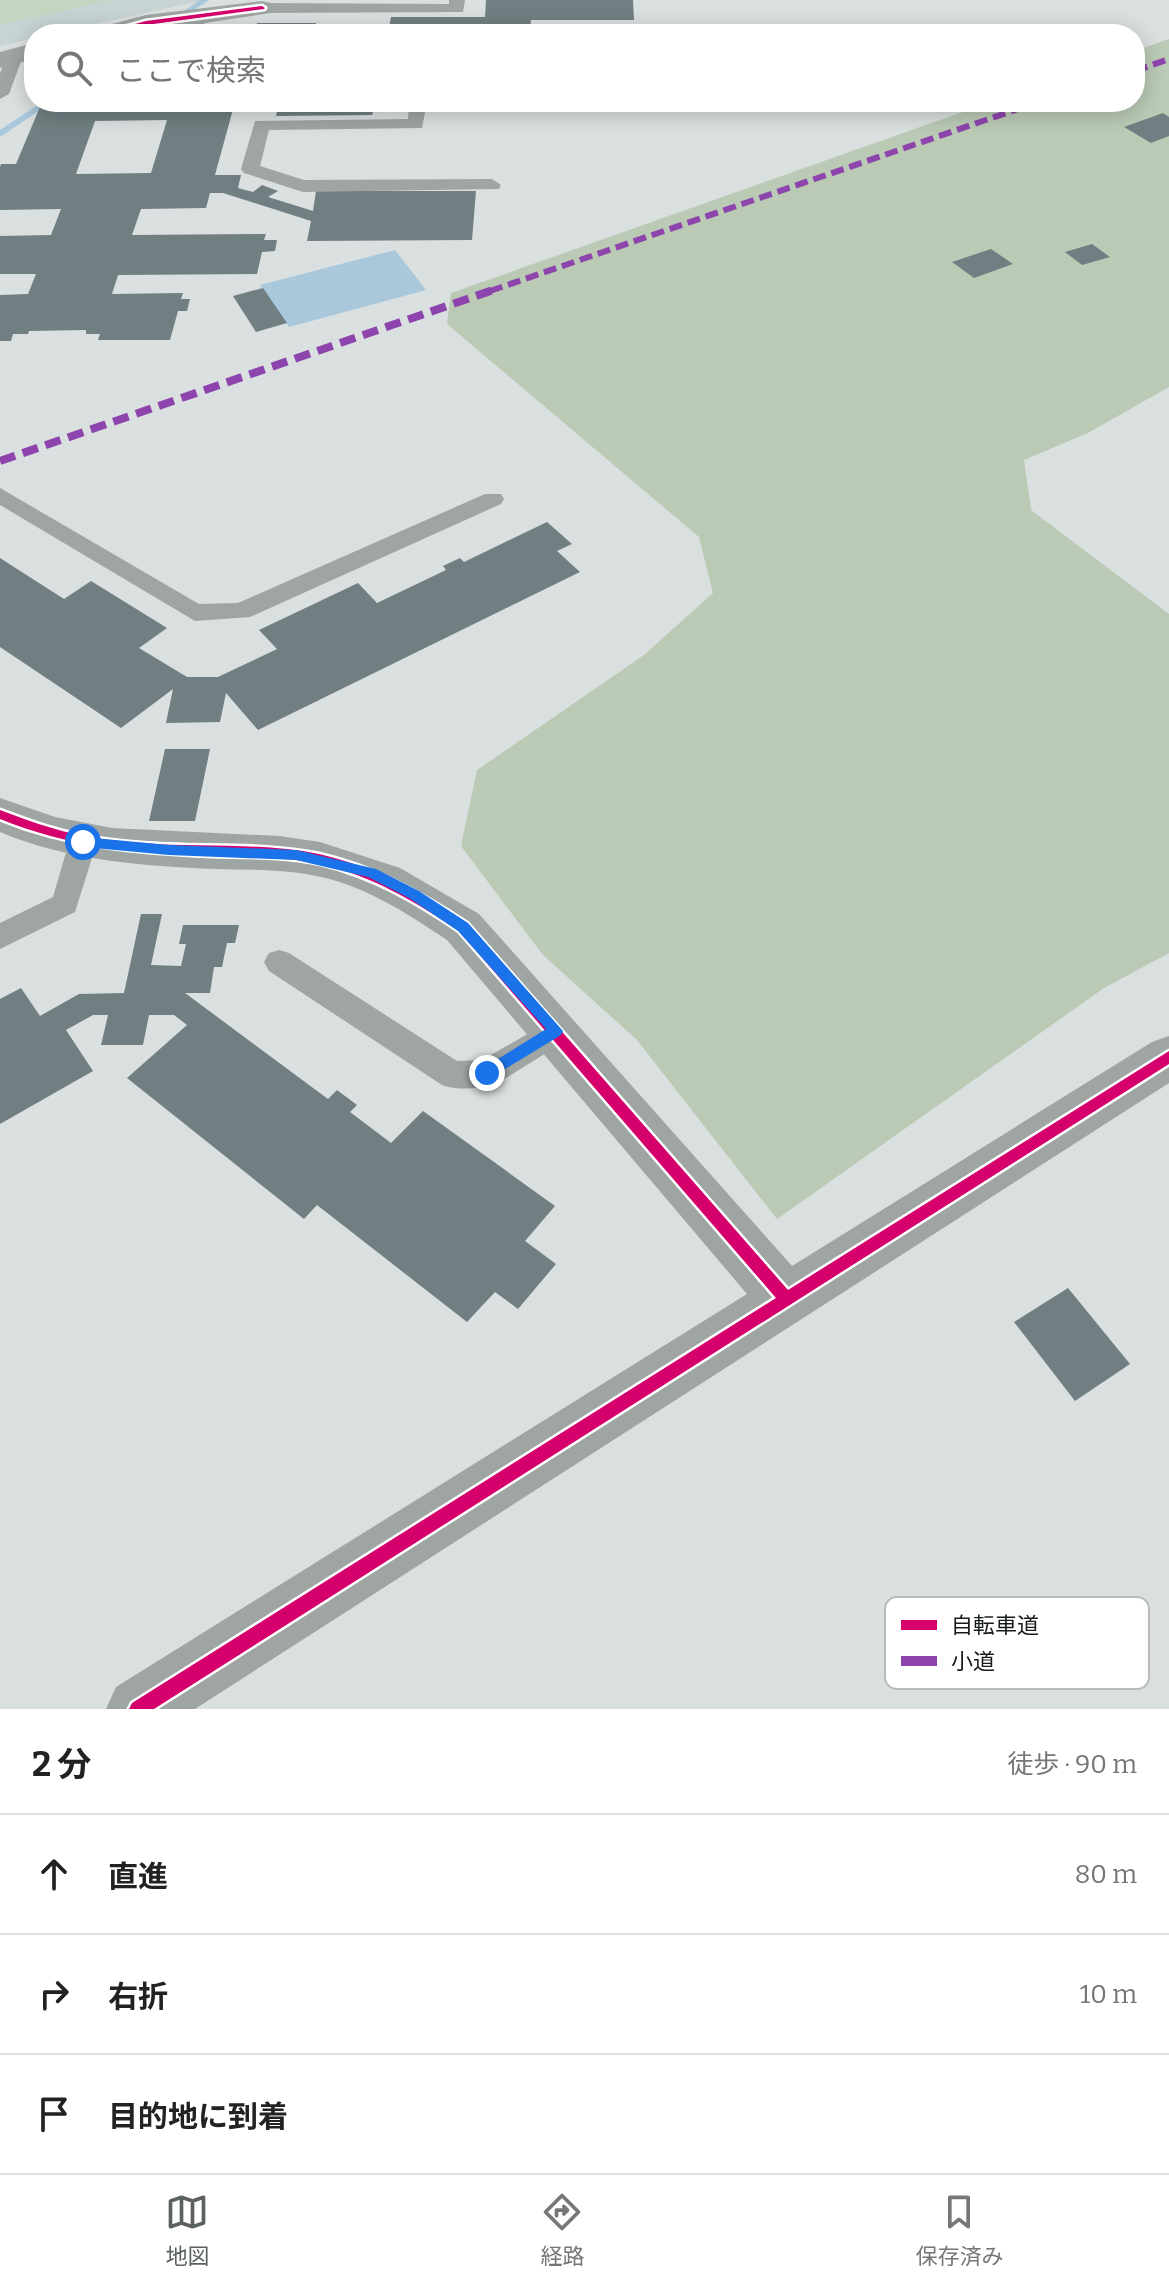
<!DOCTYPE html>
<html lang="ja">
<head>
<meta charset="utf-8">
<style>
  :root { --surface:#fff; --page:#f2f2f2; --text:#222; --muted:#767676; --line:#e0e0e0; --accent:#5b6060 }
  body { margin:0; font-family:Bitter,"Noto Sans JP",serif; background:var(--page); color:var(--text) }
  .stop { position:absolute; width:24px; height:24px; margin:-18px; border:6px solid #1a73e8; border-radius:50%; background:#fff }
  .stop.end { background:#1a73e8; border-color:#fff; box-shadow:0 2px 8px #0008 }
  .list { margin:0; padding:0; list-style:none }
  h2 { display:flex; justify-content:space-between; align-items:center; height:104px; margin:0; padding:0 32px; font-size:34px }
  h2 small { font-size:26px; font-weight:400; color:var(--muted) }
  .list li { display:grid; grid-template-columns:52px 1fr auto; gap:24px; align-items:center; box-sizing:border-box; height:120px; padding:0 32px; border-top:2px solid var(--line) }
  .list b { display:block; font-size:30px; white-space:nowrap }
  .list em { font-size:26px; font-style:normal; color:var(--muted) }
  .icon { flex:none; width:44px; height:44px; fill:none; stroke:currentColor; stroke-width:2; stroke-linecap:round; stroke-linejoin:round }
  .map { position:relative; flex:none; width:1169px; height:1709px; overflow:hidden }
  .search { position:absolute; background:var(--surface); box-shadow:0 4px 20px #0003; left:24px; right:24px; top:24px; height:88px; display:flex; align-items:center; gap:20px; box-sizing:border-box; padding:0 28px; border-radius:32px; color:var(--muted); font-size:30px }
  .sheet { height:464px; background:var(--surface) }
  nav { display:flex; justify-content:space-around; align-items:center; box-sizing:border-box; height:112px; border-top:2px solid var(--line); background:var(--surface); font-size:22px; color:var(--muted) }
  nav a { display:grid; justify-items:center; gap:4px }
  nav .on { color:var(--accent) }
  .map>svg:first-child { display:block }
  .built { fill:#c7d4d3 }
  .green { fill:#c6d5c2 }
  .forest { fill:#bacab5 }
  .water { fill:#aac8dc }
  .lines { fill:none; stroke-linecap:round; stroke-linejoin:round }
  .stream { fill:#aac8dc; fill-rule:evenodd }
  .building { fill:#717f82; fill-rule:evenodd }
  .service { fill:#9ea5a3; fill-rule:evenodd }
  .minor { fill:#9ea5a3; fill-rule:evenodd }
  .tertiary { fill:#9ea5a3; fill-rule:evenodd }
  .quiet-far1 { stroke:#8e44ad; stroke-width:6; stroke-dasharray:13 6; stroke-linecap:butt }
  .quiet { stroke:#8e44ad; stroke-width:8; stroke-dasharray:16 8; stroke-linecap:butt }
  .cycleway-casing { stroke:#fff; stroke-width:5 }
  .cycleway { fill:#d6006c; fill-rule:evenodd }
  .route { fill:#1a73e8 }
  .key { fill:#fff; stroke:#b9bbbb; stroke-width:2 }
  .key-label { font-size:22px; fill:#171c1b }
</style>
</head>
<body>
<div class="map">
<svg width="1169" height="1709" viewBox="0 0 1169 1709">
  <rect width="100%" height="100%" fill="#dadfdf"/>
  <!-- built -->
  <polygon class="built" points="0,0 205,0 49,34 34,34 34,38 0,46"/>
  <!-- green -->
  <polygon class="green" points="0,0 112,0 0,25"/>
  <!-- forest -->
  <polygon class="forest" points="1169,39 1169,387 1088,433 1024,460 1031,510 1169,614 1169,953 1104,988 777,1219 637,1040 543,955 461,846 477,770 644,655 713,593 699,537 447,324 451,293 991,102 1135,102 1135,51"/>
  <!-- water -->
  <polygon class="water" points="395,250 426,290 289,327 260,285"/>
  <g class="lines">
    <!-- stream -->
    <g class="stream">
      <polygon points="200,0 209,0 158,34 149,34"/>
      <polygon points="42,102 52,102 0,137 0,130"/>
    </g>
  </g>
  <!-- building -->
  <g class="building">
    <polygon points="486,0 633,0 634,20 531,20 530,34 388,34 391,17 485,17"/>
    <polygon points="257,23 316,23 313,34 254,34"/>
    <path d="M42,102H235L215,175H241L238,188L253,192L262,185L278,191L268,197L313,211L316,191H476L472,240L307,241L311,221L223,193H210L206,208L141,209L132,235L266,234L264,240H277L275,251L262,252L257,274L118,275L112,294L183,293L181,299H190L187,311H178L170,340H98L100,334H86V330L29,331L28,334H13L11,341H0V295L28,294L36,274H0V236L51,235L61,209L0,210V167L1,164H16ZM167,120L151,173L76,174L95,121Z"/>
    <polygon points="279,102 404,102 404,107 385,107 385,112 373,112 372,115 276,116"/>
    <polygon points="1163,113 1169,117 1169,136 1151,143 1124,127"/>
    <polygon points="1092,244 1110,257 1082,265 1065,252"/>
    <polygon points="991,249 1013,264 974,278 952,262"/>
    <polygon points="263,288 287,323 256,332 233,296"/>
    <polygon points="547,522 572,544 557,551 580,572 258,730 226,693 220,722 166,723 173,689 121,728 0,647 0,558 64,599 91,581 167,628 139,648 187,677 218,677 277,649 259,630 358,583 377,603 446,570 443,566 460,558 464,562"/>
    <polygon points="165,749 210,749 195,821 149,821"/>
    <polygon points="141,914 162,914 151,965 181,966 186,944 179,944 183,925 239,925 235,943 227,943 222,967 214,967 210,993 185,993 328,1099 337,1090 357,1105 350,1112 391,1143 423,1111 555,1206 525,1241 556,1264 518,1309 495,1292 467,1322 317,1205 304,1219 127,1078 187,1025 174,1015 149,1015 143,1045 101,1045 108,1015 93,1015 66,1030 93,1071 0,1124 0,999 21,988 40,1016 79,994 124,993"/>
    <polygon points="1068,1288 1130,1364 1075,1401 1014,1322"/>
  </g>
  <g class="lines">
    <!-- service -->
    <g class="service">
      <polygon points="449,0 465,0 463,12 262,13 254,8 262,3 449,4"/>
      <polygon points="192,12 198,14 211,34 195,34 184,17"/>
      <polygon points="15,51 23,56 9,94 0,99 0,73 9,52"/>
      <polygon points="409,102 427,102 422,128 269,130 260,166 304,180 492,179 501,185 499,189 303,192 244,173 241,169 255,121 408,119"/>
      <polygon points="0,488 199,604 238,603 485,494 501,494 504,499 501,504 250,617 195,621 0,505"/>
      <polygon points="83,831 93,834 97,842 75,912 0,949 0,923 53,897 69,842 73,834"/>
      <path d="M279,950L289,953L457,1061L482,1060L556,1018L567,1022L571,1031L567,1040L498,1083C481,1089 459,1091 442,1085L269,971L264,962L269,953Z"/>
    </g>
    <!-- minor -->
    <g class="minor">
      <polygon points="262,1 271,3 274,8 271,13 133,34 89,34 93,29 146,15"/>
      <polygon points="34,43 34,59 0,68 0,52"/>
    </g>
    <!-- tertiary -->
    <path class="tertiary" d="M0,798L55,817L112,828L279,836L320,842L400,868L479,914L792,1266L1152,1042L1169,1036V1083L195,1709H106L116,1687L747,1294L447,940C408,914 367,887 321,877C287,869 252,870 217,869C143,866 69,861 0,832Z"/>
    <!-- quiet-far1 -->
    <g class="quiet-far1">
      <polyline points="1135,71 1169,59"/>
      <polyline points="490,291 1038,102"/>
    </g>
    <!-- quiet -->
    <polyline class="quiet" points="0,461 496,289"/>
    <!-- cycleway casing -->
    <g class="cycleway-casing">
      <g id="cycleway">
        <polygon points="262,6 265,8 264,9 146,25 110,34 99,34 146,21"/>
        <path d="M0,810C17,816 34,823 52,828C81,837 112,841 142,843C200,848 261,842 319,854C373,866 421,893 467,923L788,1290L1169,1051V1064L154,1709H129L132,1703L776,1298L459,931C416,902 372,876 321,864C285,856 247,857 211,856C138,853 68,847 0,819Z"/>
      </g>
    </g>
    <!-- cycleway -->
    <use href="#cycleway" class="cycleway"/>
  </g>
  <!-- route -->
  <polygon class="route" points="83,837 169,845 296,850 376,869 419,891 468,923 563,1031 561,1035 492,1077 482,1077 482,1069 546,1029 458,931 409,898 368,877 296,860 169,855 83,847 76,842"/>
  <!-- legend -->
  <rect x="885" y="1597" width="264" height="92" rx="12" class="key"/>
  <rect x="901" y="1620" width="36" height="10" fill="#d6006c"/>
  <rect x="901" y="1656" width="36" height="10" fill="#8e44ad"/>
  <g class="key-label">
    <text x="951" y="1633">自転車道</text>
    <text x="951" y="1669">小道</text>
  </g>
</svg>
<div class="stop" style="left:83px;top:842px"></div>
<div class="stop end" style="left:487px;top:1073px"></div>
<div class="search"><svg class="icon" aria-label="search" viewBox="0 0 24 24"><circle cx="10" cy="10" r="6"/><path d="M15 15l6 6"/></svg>ここで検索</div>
</div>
<section class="sheet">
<h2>2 分<small>徒歩 · 90 m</small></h2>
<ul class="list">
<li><svg class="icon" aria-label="ahead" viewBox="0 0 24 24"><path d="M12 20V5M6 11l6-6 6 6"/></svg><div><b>直進</b></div><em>80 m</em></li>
<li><svg class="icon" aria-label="right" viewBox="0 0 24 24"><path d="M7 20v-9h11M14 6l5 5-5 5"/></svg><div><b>右折</b></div><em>10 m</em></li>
<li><svg class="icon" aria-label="arrive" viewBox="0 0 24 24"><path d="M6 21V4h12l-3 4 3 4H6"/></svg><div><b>目的地に到着</b></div></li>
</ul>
</section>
<nav>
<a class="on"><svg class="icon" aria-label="map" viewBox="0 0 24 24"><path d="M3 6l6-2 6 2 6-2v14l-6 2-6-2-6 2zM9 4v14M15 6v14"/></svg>地図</a>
<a><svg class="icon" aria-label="directions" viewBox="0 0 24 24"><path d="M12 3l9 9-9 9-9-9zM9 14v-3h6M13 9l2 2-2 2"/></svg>経路</a>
<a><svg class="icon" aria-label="saved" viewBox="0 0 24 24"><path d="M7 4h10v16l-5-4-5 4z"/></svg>保存済み</a>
</nav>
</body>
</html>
